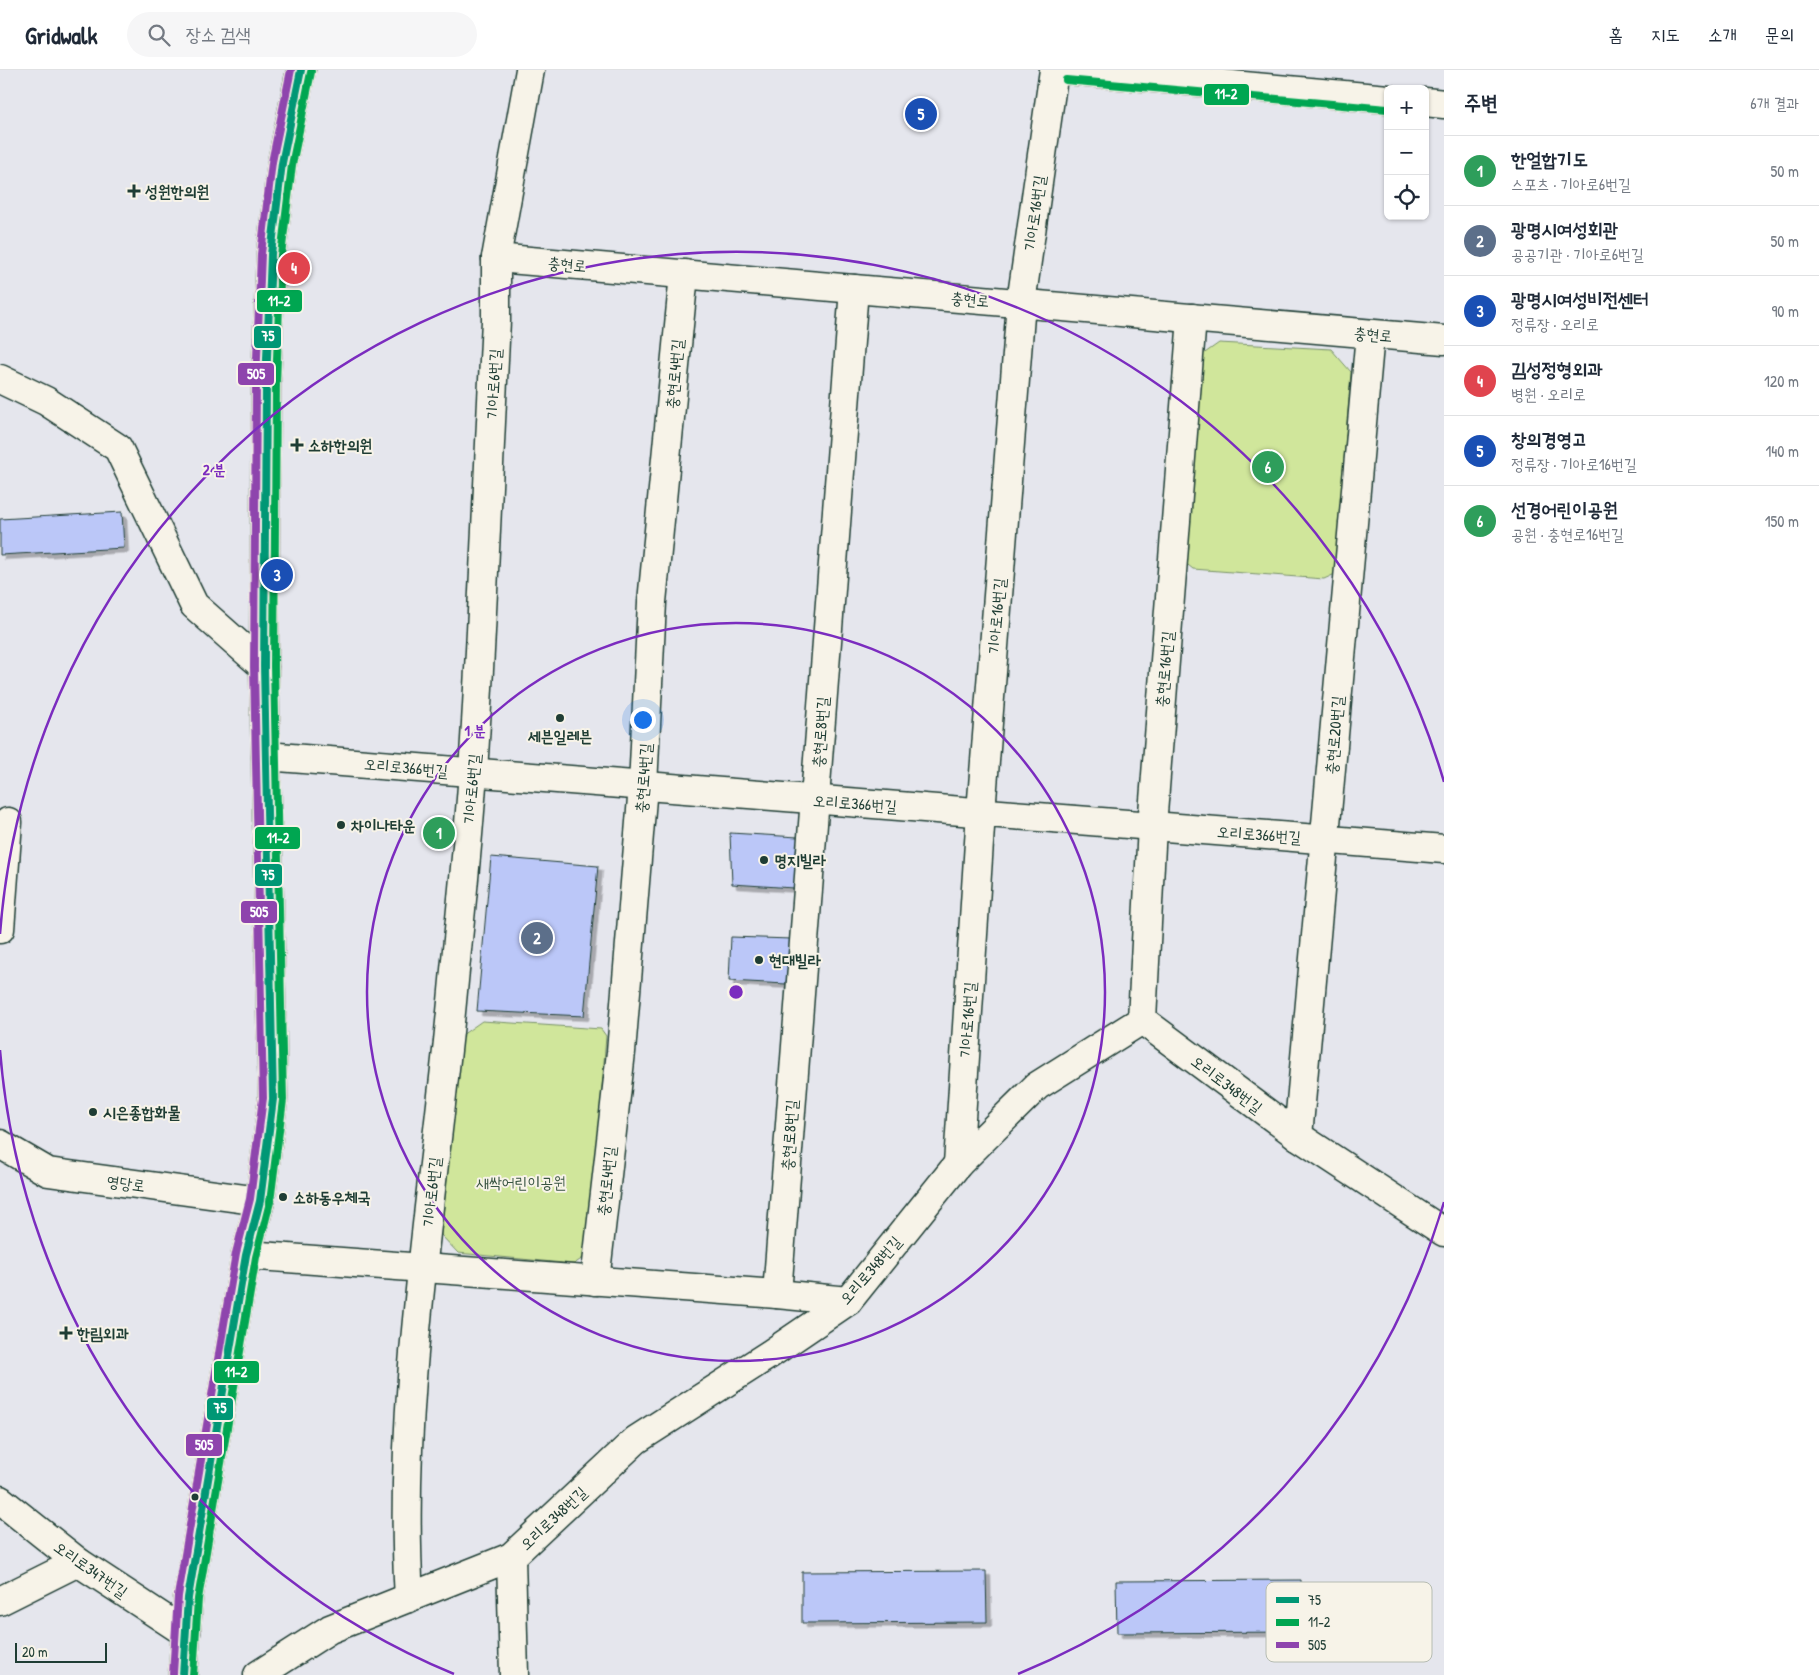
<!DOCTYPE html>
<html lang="ko">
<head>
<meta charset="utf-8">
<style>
  :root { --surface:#fff; --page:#f6f6f7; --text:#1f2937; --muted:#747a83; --line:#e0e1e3; --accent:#1a73e8 }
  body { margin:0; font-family:"Patrick Hand","Poor Story",sans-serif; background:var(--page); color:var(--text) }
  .controls { position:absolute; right:15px; top:15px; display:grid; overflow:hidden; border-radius:8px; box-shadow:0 1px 4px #0004 }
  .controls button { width:45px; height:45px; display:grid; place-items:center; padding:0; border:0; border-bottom:1px solid var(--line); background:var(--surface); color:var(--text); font:25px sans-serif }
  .scale { position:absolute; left:15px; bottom:12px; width:92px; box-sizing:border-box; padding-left:5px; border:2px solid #1f3d34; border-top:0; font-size:14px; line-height:18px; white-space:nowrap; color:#1f3d34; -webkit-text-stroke:4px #f7f3e8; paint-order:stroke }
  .you { position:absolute; left:642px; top:649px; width:18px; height:18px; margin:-12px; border:4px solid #fff; border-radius:50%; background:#1a73e8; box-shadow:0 0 0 8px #1a73e833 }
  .badge { display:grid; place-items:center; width:32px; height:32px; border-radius:50%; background:var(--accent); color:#fff; font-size:16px; font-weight:700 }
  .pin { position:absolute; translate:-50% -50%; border:2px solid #fff; box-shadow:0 1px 5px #0006 }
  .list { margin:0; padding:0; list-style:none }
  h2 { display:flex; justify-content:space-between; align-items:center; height:65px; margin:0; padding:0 20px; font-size:21px }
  h2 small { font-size:16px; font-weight:400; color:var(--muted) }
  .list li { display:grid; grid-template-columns:32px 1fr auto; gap:15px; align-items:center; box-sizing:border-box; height:70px; padding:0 20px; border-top:1px solid var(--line) }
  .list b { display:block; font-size:19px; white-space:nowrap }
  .list p { margin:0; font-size:16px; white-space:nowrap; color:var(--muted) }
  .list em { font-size:16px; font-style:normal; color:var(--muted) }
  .icon { flex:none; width:28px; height:28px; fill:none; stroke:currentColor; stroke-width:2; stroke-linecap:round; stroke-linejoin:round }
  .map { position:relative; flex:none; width:1444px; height:1605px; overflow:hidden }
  header { display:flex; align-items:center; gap:30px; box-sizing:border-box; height:70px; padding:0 25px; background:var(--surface); border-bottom:1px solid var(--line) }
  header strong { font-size:24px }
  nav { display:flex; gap:28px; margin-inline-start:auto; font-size:18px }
  .search { width:350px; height:45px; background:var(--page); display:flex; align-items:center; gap:12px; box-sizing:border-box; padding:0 18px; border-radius:28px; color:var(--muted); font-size:19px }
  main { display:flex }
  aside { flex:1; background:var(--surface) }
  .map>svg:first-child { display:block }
  .green { fill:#d0e69b; stroke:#789268 }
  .building { fill:#bbc7f8; stroke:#1f3d34; filter:url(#shadow) }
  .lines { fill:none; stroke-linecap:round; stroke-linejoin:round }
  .minor-casing { stroke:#1f3d34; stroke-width:31 }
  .tertiary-casing { stroke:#1f3d34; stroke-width:31 }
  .secondary-casing { stroke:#1f3d34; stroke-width:31 }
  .minor { stroke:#f7f3e8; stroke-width:28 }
  .tertiary { stroke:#f7f3e8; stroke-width:28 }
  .secondary { stroke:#f7f3e8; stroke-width:28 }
  .bus-1-casing { stroke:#f7f3e8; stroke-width:11 }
  .bus-2-casing { stroke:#f7f3e8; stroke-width:11 }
  .bus-3-casing { stroke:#f7f3e8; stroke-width:11 }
  .bus-1 { stroke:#009775; stroke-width:8 }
  .bus-2 { stroke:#00a651; stroke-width:8 }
  .bus-3 { stroke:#8e44ad; stroke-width:8 }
  .ring { fill:none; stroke:#7b2cbf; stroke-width:2.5 }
  .poi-dot { fill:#1f3d34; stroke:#f7f3e8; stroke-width:2 }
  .labels { text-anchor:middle; stroke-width:4; stroke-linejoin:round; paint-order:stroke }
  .poi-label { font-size:16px; font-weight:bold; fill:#1f3d34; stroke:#f7f3e8; text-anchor:start }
  .street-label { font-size:16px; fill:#1f3d34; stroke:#f7f3e8 }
  .park-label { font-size:16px; fill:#3a5643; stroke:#f7f3e8 }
  .key { fill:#f7f3e8; stroke:#b6bcb2; stroke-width:1 }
  .key-label { font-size:14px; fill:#1f3d34 }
  .centre { fill:#7b2cbf; stroke:#f7f3e8; stroke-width:2.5 }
  .ring-label { font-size:15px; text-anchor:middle; font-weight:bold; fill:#7b2cbf; stroke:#f7f3e8; stroke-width:4; stroke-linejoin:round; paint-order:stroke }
  .line-badge { stroke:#f7f3e8; stroke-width:2 }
  .badge-label { font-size:14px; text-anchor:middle; font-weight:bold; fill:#fff }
</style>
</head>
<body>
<header>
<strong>Gridwalk</strong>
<div class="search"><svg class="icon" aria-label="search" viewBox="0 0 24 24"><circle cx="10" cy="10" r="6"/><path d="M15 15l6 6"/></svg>장소 검색</div>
<nav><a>홈</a><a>지도</a><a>소개</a><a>문의</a></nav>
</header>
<main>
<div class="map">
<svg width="1444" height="1605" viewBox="0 0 1444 1605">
  <defs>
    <filter id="shadow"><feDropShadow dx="4.5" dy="4.5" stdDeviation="0" flood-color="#0004"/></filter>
  </defs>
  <rect width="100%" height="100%" fill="#e5e6ed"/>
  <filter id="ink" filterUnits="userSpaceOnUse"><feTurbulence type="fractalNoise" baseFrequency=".02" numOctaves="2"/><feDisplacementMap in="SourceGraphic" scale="10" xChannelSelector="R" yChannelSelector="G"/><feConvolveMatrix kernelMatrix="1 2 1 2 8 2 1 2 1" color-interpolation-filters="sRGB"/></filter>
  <g filter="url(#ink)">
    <!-- green -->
    <g class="green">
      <polygon points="1219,273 1331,279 1351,302 1335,504 1324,509 1193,499 1183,491 1202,285"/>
      <polygon points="482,951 601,959 606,966 589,1184 574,1194 458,1183 441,1165 462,965"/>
    </g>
    <!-- building -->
    <g class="building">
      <polygon points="122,442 124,478 0,485 0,449"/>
      <polygon points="730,763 798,767 794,818 732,814"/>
      <polygon points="491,787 598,796 584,946 477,941"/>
      <polygon points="731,867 791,869 786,914 729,911"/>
      <polygon points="986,1501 987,1552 802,1553 802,1502"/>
      <polygon points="1301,1510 1301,1562 1117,1563 1116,1511"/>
    </g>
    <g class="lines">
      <!-- minor casing -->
      <g class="minor-casing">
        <g id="minor">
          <polyline points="0,309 46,331 118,378 194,535 264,597"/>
          <polyline points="266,686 1444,779"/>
          <polyline points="0,859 8,752"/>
          <polyline points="1142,950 1152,756 1192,248"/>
          <polyline points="1298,1066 1370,264"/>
          <polyline points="958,1094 981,742 1021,233 1054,0"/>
          <polyline points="246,1185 777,1224 848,1231"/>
          <polyline points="595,1211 621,982 643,716 652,532 684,204"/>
          <polyline points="777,1224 854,219"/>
          <polyline points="0,1430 78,1492 186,1563"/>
          <polyline points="511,1487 514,1605"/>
          <polyline points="0,1531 78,1492"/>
          <polyline points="258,1605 330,1559 511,1487 636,1370 770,1284 848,1231 958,1094 1037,1016 1142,950 1298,1066 1444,1162"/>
        </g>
      </g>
      <!-- tertiary casing -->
      <g class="tertiary-casing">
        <g id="tertiary">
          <polyline points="496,188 1444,270"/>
          <polyline points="0,1074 48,1102 260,1131"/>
          <path d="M409,1528C397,1328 433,1130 452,932C459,855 468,778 473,701C483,551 488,401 496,251V188L530,0"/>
        </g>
      </g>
      <!-- secondary casing -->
      <g class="secondary-casing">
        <g id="secondary">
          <polyline points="1067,0 1388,29"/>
          <polyline points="1425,32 1444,34"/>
          <polyline points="183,1605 188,1528 246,1185 260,1131 273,1029 264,597 266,314 271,184 282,93 301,0"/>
        </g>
      </g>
      <!-- minor -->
      <use href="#minor" class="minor"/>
      <!-- tertiary -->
      <use href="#tertiary" class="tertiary"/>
      <!-- secondary -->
      <use href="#secondary" class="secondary"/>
      <!-- bus-1 casing -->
      <g class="bus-1-casing">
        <polyline id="bus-1" points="183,1605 188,1528 246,1185 260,1131 273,1029 264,597 266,314 271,184 282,93 301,0"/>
      </g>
      <!-- bus-2 casing -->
      <g class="bus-2-casing">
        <g id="bus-2">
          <polyline points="1066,10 1387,39"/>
          <polyline points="193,1605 198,1529 256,1187 270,1132 283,1030 274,597 276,314 281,185 292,95 311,2"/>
        </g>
      </g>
      <!-- bus-3 casing -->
      <g class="bus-3-casing">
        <polyline id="bus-3" points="173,1604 178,1526 236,1183 250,1129 263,1028 254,597 256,314 261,184 272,92 291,0"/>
      </g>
      <!-- bus-1 -->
      <use href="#bus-1" class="bus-1"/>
      <!-- bus-2 -->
      <use href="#bus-2" class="bus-2"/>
      <!-- bus-3 -->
      <use href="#bus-3" class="bus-3"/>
    </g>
  </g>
  <!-- distance rings -->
  <g class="ring">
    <circle cx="736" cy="922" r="369"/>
    <path d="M1444 1132A738 738 0 0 1 1018 1604M454 1604A738 738 0 0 1 0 980M0 864A738 738 0 0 1 1444 712"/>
  </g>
  <!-- markers -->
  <g class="poi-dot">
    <path d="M131.5 113.5h5v5h5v5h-5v5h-5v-5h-5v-5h5z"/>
    <path d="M294.5 367.5h5v5h5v5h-5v5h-5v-5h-5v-5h5z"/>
    <circle cx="560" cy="648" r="5"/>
    <circle cx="341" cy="755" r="5"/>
    <circle cx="764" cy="790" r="5"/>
    <circle cx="759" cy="890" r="5"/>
    <circle cx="93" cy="1042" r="5"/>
    <circle cx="283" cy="1127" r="5"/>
    <path d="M63.5 1255.5h5v5h5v5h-5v5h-5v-5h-5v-5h5z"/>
    <circle cx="195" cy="1427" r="4.5"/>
  </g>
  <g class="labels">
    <!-- poi labels -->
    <g class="poi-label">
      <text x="145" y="127">성원한의원</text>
      <text x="308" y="381">소하한의원</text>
      <text x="560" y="672" text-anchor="middle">세븐일레븐</text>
      <text x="351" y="761">차이나타운</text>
      <text x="774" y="796">명지빌라</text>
      <text x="769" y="896">현대빌라</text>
      <text x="103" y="1048">시은종합화물</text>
      <text x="293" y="1133">소하동우체국</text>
      <text x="77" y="1269">한림외과</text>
    </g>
    <!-- street labels -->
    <g class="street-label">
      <text transform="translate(1034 143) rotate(-82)" y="6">기아로16번길</text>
      <text transform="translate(567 194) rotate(5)" y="6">충현로</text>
      <text transform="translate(970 229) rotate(5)" y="6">충현로</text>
      <text transform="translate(1373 264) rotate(5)" y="6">충현로</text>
      <text transform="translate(674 304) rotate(-85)" y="6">충현로4번길</text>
      <text transform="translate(493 314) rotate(-87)" y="6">기아로6번길</text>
      <text transform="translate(996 546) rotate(-85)" y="6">기아로16번길</text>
      <text transform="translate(1164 599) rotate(-85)" y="6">충현로16번길</text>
      <text transform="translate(820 662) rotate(-86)" y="6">충현로8번길</text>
      <text transform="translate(1334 665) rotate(-85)" y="6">충현로20번길</text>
      <text transform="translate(406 697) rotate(5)" y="6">오리로366번길</text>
      <text transform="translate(643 708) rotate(-86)" y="6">충현로4번길</text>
      <text transform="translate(471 719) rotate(-85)" y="6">기아로6번길</text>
      <text transform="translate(855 733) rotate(4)" y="6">오리로366번길</text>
      <text transform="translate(1259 764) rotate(4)" y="6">오리로366번길</text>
      <text transform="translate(967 950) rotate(-86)" y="6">기아로16번길</text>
      <text transform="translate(1227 1014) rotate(37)" y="6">오리로348번길</text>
      <text transform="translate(789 1065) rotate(-86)" y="6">충현로8번길</text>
      <text transform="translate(606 1111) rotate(-84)" y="6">충현로4번길</text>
      <text transform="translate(126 1113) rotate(8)" y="6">영당로</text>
      <text transform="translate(431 1122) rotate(-84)" y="6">기아로6번길</text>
      <text transform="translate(870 1200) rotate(-49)" y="6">오리로348번길</text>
      <text transform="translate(553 1448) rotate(-43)" y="6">오리로348번길</text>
      <text transform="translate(91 1499) rotate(35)" y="6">오리로347번길</text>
    </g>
    <!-- park labels -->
    <g class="park-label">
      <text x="521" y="1118">새싹어린이공원</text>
    </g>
  </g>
  <!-- legend -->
  <rect x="1266" y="1512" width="166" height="80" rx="8" class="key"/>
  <rect x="1276" y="1527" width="23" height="6" fill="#009775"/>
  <rect x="1276" y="1549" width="23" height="7" fill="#00a651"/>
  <rect x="1276" y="1572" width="23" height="6" fill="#8e44ad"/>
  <g class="key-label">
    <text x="1308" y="1535">75</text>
    <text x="1308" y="1557">11-2</text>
    <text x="1308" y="1580">505</text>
  </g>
  <circle cx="736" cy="922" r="8" class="centre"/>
  <g class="ring-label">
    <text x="214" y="405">2 분</text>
    <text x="475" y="666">1 분</text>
  </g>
  <g class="line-badge">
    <rect x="1203" y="13" width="47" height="23" rx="5" fill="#00a651"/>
    <rect x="256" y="219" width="47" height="24" rx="5" fill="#00a651"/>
    <rect x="253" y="255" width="29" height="24" rx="5" fill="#009775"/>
    <rect x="237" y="292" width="38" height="24" rx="5" fill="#8e44ad"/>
    <rect x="254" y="756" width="47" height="24" rx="5" fill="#00a651"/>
    <rect x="254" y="793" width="29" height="24" rx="5" fill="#009775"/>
    <rect x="240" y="830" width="38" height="24" rx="5" fill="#8e44ad"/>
    <rect x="213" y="1290" width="47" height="24" rx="5" fill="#00a651"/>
    <rect x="206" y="1327" width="28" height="24" rx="5" fill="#009775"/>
    <rect x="185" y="1363" width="38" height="24" rx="5" fill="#8e44ad"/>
  </g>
  <g class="badge-label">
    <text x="1226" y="29">11-2</text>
    <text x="279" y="236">11-2</text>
    <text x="268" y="271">75</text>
    <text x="256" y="309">505</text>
    <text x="278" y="773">11-2</text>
    <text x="268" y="810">75</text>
    <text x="259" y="847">505</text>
    <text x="236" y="1307">11-2</text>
    <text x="220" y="1343">75</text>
    <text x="204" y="1380">505</text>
  </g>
</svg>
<div class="controls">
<button>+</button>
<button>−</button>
<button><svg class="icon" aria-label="locate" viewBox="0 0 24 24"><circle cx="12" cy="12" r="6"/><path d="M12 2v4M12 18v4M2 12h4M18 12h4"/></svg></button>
</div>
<div class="scale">20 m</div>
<div class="you"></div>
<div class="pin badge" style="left:439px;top:763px;background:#2e9e5b">1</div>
<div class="pin badge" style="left:537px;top:868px;background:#5c6f8a">2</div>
<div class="pin badge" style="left:277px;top:505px;background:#1a4fb4">3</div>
<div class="pin badge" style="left:294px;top:198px;background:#e0444e">4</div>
<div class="pin badge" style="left:921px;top:44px;background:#1a4fb4">5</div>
<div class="pin badge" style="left:1268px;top:397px;background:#2e9e5b">6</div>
</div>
<aside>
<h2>주변<small>6개 결과</small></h2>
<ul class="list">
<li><span class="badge" style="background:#2e9e5b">1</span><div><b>한얼합기도</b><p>스포츠 · 기아로6번길</p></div><em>50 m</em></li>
<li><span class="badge" style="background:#5c6f8a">2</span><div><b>광명시여성회관</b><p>공공기관 · 기아로6번길</p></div><em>50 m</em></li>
<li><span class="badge" style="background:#1a4fb4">3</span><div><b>광명시여성비전센터</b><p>정류장 · 오리로</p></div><em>90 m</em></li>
<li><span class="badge" style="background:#e0444e">4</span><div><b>김성정형외과</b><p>병원 · 오리로</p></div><em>120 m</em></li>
<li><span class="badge" style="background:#1a4fb4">5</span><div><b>창의경영고</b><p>정류장 · 기아로16번길</p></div><em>140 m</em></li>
<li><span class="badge" style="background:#2e9e5b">6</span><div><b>선경어린이공원</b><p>공원 · 충현로16번길</p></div><em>150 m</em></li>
</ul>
</aside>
</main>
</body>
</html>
